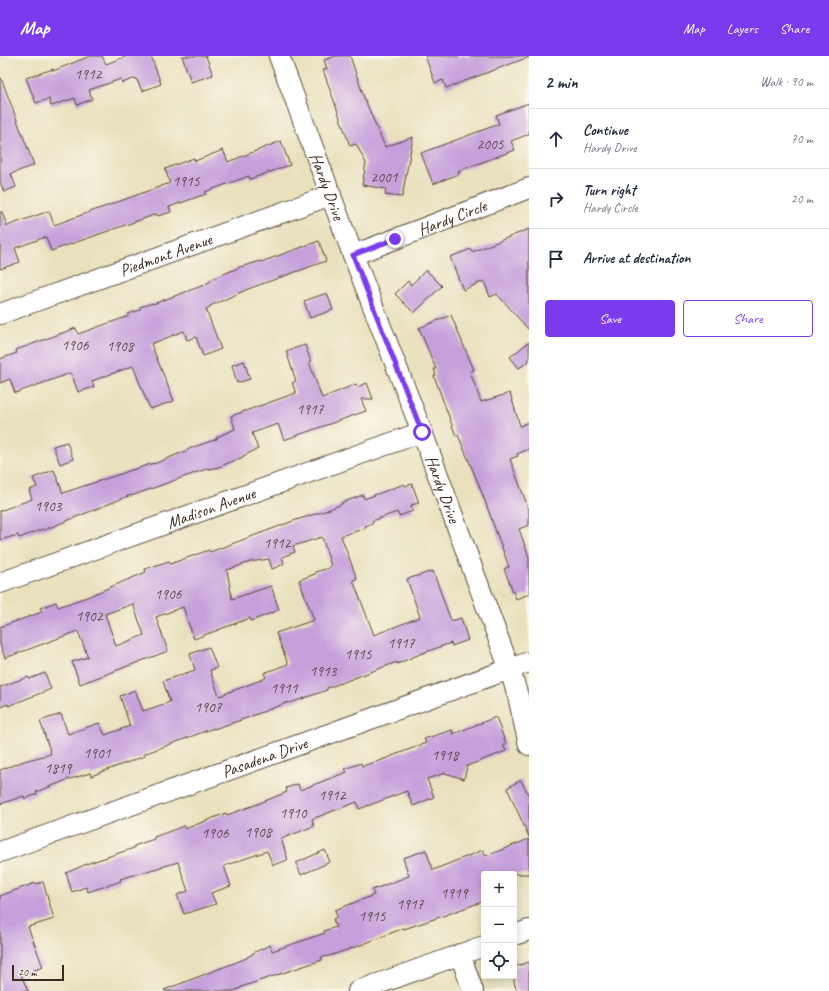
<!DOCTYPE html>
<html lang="en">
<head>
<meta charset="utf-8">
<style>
  :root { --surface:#fff; --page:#f2f2f3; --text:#1f2937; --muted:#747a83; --line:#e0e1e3; --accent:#7c3aed }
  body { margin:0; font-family:Caveat,sans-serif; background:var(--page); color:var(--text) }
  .controls { position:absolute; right:12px; bottom:12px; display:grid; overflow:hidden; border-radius:4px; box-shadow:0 2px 10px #0003 }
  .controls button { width:36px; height:36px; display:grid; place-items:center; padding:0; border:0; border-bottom:1px solid var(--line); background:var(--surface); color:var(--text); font:20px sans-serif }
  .scale { position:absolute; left:12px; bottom:10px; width:52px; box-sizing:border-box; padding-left:4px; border:2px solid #3b2a1e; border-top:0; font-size:11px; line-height:14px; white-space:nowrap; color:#3b2a1e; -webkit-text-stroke:3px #fbf7ec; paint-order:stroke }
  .stop { position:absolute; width:12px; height:12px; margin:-9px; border:3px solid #7c3aed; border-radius:50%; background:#fff }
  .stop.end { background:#7c3aed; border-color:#fff; box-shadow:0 1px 4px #0008 }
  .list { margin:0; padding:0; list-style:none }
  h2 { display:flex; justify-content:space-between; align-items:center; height:52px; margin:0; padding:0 16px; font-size:17px }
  h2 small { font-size:13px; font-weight:400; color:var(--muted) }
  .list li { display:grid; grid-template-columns:26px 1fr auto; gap:12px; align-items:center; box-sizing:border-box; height:60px; padding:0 16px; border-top:1px solid var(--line) }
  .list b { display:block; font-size:15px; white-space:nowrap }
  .list p { margin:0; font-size:13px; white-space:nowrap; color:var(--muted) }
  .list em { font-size:13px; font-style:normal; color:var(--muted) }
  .actions { display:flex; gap:8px; padding:12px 16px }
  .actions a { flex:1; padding:9px 0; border:1px solid var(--accent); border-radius:4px; text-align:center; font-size:14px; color:var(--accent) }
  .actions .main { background:var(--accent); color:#fff }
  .icon { flex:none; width:22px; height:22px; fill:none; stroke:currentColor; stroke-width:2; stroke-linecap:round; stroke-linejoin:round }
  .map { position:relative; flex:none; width:529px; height:935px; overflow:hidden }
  header { display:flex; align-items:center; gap:24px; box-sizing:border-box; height:56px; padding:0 20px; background:var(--accent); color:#fff }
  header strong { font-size:19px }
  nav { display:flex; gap:22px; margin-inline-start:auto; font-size:14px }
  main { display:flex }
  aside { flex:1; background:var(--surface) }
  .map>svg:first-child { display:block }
  .building { fill:#c6a0db; fill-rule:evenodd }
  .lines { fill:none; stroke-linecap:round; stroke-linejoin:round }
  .minor-casing { stroke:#554536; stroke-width:22 }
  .minor { stroke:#fff; stroke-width:20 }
  .route { stroke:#7c3aed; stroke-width:5 }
  .labels { text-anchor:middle; stroke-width:3; stroke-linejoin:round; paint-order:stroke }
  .number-label { font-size:15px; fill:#5e484d }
  .street-label { font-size:17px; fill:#3b2a1e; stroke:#fbf7ec }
</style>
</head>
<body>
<header>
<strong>Map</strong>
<nav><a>Map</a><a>Layers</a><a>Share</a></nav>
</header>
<main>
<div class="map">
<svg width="529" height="935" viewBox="0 0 529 935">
  <rect width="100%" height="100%" fill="#fbf7ec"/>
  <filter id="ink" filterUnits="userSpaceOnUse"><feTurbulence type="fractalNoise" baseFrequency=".025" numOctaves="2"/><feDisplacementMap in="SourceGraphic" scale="8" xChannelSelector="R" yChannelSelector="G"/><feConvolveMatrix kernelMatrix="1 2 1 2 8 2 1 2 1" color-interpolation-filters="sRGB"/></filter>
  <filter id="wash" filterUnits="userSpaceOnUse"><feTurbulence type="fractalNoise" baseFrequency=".012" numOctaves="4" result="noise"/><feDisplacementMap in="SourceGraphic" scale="16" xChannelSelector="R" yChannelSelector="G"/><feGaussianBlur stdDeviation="0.9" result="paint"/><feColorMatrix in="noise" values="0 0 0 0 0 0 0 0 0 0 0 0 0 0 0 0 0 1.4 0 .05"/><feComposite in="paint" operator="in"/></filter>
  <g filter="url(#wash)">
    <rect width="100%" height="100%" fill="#e9e1be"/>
    <g id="blocks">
      <!-- building -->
      <g class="building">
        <polygon points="90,0 102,0 106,8 127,0 151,0 161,28 142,35 136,22 122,27 121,23 89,34 92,43 77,49 75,42 51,50 49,43 36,47 26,22 53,13 53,15"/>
        <polygon points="182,0 206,0 213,19 191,26"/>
        <polygon points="336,0 350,0 365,44 385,91 413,81 402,141 385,139 386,133 362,129 366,107 356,88 350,90 323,14 327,13 324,4"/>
        <polygon points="425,0 529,0 529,1 446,32 443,24 435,27"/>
        <polygon points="0,22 1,22 34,109 11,118 16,131 4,136 0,126"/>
        <polygon points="529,47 529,78 511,85 515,94 458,115 459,118 433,128 421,97 499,68 496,59"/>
        <polygon points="281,85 290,109 250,123 249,120 205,136 206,138 169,151 171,156 158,160 157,158 51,195 46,181 15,192 20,206 0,213 0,156 2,156 7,170 49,155 54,169 170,127 165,113 175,109 194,102 195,105 223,94 228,106"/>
        <polygon points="529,173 529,274 497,238 490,241 484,225 463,234 450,201 471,193 472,196"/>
        <polygon points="319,185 326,205 248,233 210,250 210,251 206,253 221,293 203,300 196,281 187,284 184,275 151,288 174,345 150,353 133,310 92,325 94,331 78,336 71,317 15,337 10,323 0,327 0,303 17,297 16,294 76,272 78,278 129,260 128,258 140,254 140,251 153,247 153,248 207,228 207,227 211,225 210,224 240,211 261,205 261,206"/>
        <polygon points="426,214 442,230 414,257 395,238 408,225 411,229"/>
        <polygon points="327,237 333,254 310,262 304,245"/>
        <polygon points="451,259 474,314 470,316 481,346 510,337 520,370 529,366 529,393 517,398 518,400 510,403 529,454 529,469 519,473 529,501 529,538 516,543 504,513 509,511 479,429 458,379 456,380 434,320 436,319 434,313 436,313 419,272"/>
        <polygon points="529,286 529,305 519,312 510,301"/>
        <polygon points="305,289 311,306 309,306 322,342 356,328 357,331 367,327 373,343 361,343 366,355 284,384 278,368 252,377 258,393 243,400 243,401 219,411 209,413 209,412 131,440 131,439 44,474 43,473 19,482 18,479 0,484 0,455 32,443 29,434 37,431 33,422 54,414 63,437 132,414 154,407 154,408 188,394 188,393 217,383 217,381 235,373 231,360 296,337 292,327 296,325 286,295"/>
        <polygon points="244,305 250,323 237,327 232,309"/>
        <polygon points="67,386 73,403 60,408 53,390"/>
        <path d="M404,428L405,430L412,428L419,447L411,449L413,455L399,460L397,456L372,465L373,467L365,470L366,472L341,480L357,523L353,524L374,579L420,561L407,523L433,515L451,565L461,562L468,584L452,590L451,587L420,598L397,608V606L333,630L327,632V634L290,647L289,646L241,664L214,673V672L144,698L145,700L107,714L91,720L90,717L67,724L36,736L37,738L25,743L24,740L0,748V714L24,705L51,698L40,665L61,658L68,678L99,667L105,679L130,670L120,640L135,634L143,655L170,646L163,625L195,614L190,598L209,591L217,612L210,614L219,640L266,622L264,617L288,608L276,577L314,564L299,524L315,518V516L329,512V510H331L322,481L293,490L295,496L282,501L284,508L272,513L269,503L250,506L227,514L232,543L271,530L279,554L251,565L250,562L194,583L183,551L156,561L168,595L80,628L72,606L88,601L78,575L5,602L0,588V571L42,556L40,552L56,546L58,551L87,541L146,516L145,513L169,505L170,508L209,494L210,496L296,464L325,455L342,448L341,447L363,439L364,443ZM133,548L144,579L116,590L105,558Z"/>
        <polygon points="45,617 51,633 8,650 8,648 0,651 0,631 28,621 29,623"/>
        <polygon points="496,661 506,688 503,689 506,695 467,710 464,723 445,717 427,723 434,741 413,750 407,735 359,753 357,746 312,763 314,770 281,783 288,804 273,809 267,795 224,810 231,830 211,837 216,848 184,858 177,839 188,835 178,806 120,823 121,825 88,836 86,831 72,836 66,817 89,807 134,792 134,790 154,783 154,781 184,770 185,773 226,757 227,759 255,749 287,736 286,732 298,728 300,734 347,716 345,713 361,707 362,710 379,705 426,687 424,683 452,674 453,678"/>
        <polygon points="521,724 529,740 529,781 507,732"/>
        <polygon points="529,783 529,818 484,818 484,845 443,860 404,873 404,872 361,889 329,900 321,901 322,904 241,931 241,932 233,935 165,935 164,934 247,902 247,901 253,898 253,897 270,889 272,895 325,877 324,875 336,871 333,863 337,861 335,854 374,839 372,834 409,820 403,802 426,794 433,814 483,794 486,800"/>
        <polygon points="325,794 330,806 301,819 296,807"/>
        <polygon points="43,826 54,863 28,871 43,911 21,919 28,935 0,935 0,840 35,827 35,828"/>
        <polygon points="529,906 529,935 517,935 514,926 514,911"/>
      </g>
    </g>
  </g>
  <g filter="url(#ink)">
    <use href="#blocks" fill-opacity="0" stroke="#554536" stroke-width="1"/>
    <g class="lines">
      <!-- minor casing -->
      <g class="minor-casing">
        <g id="minor">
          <path id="s1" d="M279,0L353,199L422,376L510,614L518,640L529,689"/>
          <path id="s2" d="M353,199L529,132"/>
          <path id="s3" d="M0,258L331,139"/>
          <path id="s4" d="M0,527L422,376"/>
          <path id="s5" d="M0,796L529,606"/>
          <polyline points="514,879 529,874"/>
          <polyline points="460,898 473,935"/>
          <polyline points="358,935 484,890"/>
        </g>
      </g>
      <!-- minor -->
      <use href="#minor" class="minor"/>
    </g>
  </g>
  <g class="lines" filter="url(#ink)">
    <!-- route -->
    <polyline class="route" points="395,183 353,199 422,376"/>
  </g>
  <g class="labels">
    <!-- number labels -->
    <g class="number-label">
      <text x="88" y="23">1912</text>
      <text x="490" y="93">2005</text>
      <text x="384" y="126">2001</text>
      <text x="186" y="130">1915</text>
      <text x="75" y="294">1906</text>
      <text x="120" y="295">1908</text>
      <text x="310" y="358">1917</text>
      <text x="48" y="455">1903</text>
      <text x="277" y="492">1912</text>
      <text x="168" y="543">1906</text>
      <text x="89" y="565">1902</text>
      <text x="401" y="592">1917</text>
      <text x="358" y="603">1915</text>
      <text x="323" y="620">1913</text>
      <text x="284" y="637">1911</text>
      <text x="208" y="656">1907</text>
      <text x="97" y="702">1901</text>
      <text x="445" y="704">1918</text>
      <text x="58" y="717">1819</text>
      <text x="332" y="744">1912</text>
      <text x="293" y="762">1910</text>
      <text x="258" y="781">1908</text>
      <text x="215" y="782">1906</text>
      <text x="454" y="842">1919</text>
      <text x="410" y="853">1917</text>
      <text x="372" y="865">1915</text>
    </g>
    <!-- street labels -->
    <g class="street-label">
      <text dy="6" stroke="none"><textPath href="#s1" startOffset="139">Hardy Drive</textPath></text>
      <text dy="6" stroke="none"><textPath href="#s2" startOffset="106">Hardy Circle</textPath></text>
      <text dy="6" stroke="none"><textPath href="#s3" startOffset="176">Piedmont Avenue</textPath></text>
      <text dy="6" stroke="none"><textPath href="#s1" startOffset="463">Hardy Drive</textPath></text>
      <text dy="6" stroke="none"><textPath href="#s4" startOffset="224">Madison Avenue</textPath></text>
      <text dy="6" stroke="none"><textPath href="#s5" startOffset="281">Pasadena Drive</textPath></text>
    </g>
  </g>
</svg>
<div class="controls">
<button>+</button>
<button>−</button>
<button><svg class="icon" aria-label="locate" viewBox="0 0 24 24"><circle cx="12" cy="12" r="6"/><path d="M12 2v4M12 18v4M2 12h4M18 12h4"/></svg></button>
</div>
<div class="scale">20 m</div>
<div class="stop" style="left:422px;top:376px"></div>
<div class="stop end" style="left:395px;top:183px"></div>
</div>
<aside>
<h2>2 min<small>Walk · 90 m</small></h2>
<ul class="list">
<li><svg class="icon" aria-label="ahead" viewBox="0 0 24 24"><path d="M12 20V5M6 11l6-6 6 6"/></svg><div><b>Continue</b><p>Hardy Drive</p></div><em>70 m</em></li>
<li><svg class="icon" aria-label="right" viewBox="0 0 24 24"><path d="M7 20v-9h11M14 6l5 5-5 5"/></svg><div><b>Turn right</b><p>Hardy Circle</p></div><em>20 m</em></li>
<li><svg class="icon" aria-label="arrive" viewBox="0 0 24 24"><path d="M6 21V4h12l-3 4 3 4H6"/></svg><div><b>Arrive at destination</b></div></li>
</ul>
<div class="actions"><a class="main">Save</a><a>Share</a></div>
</aside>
</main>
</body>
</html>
